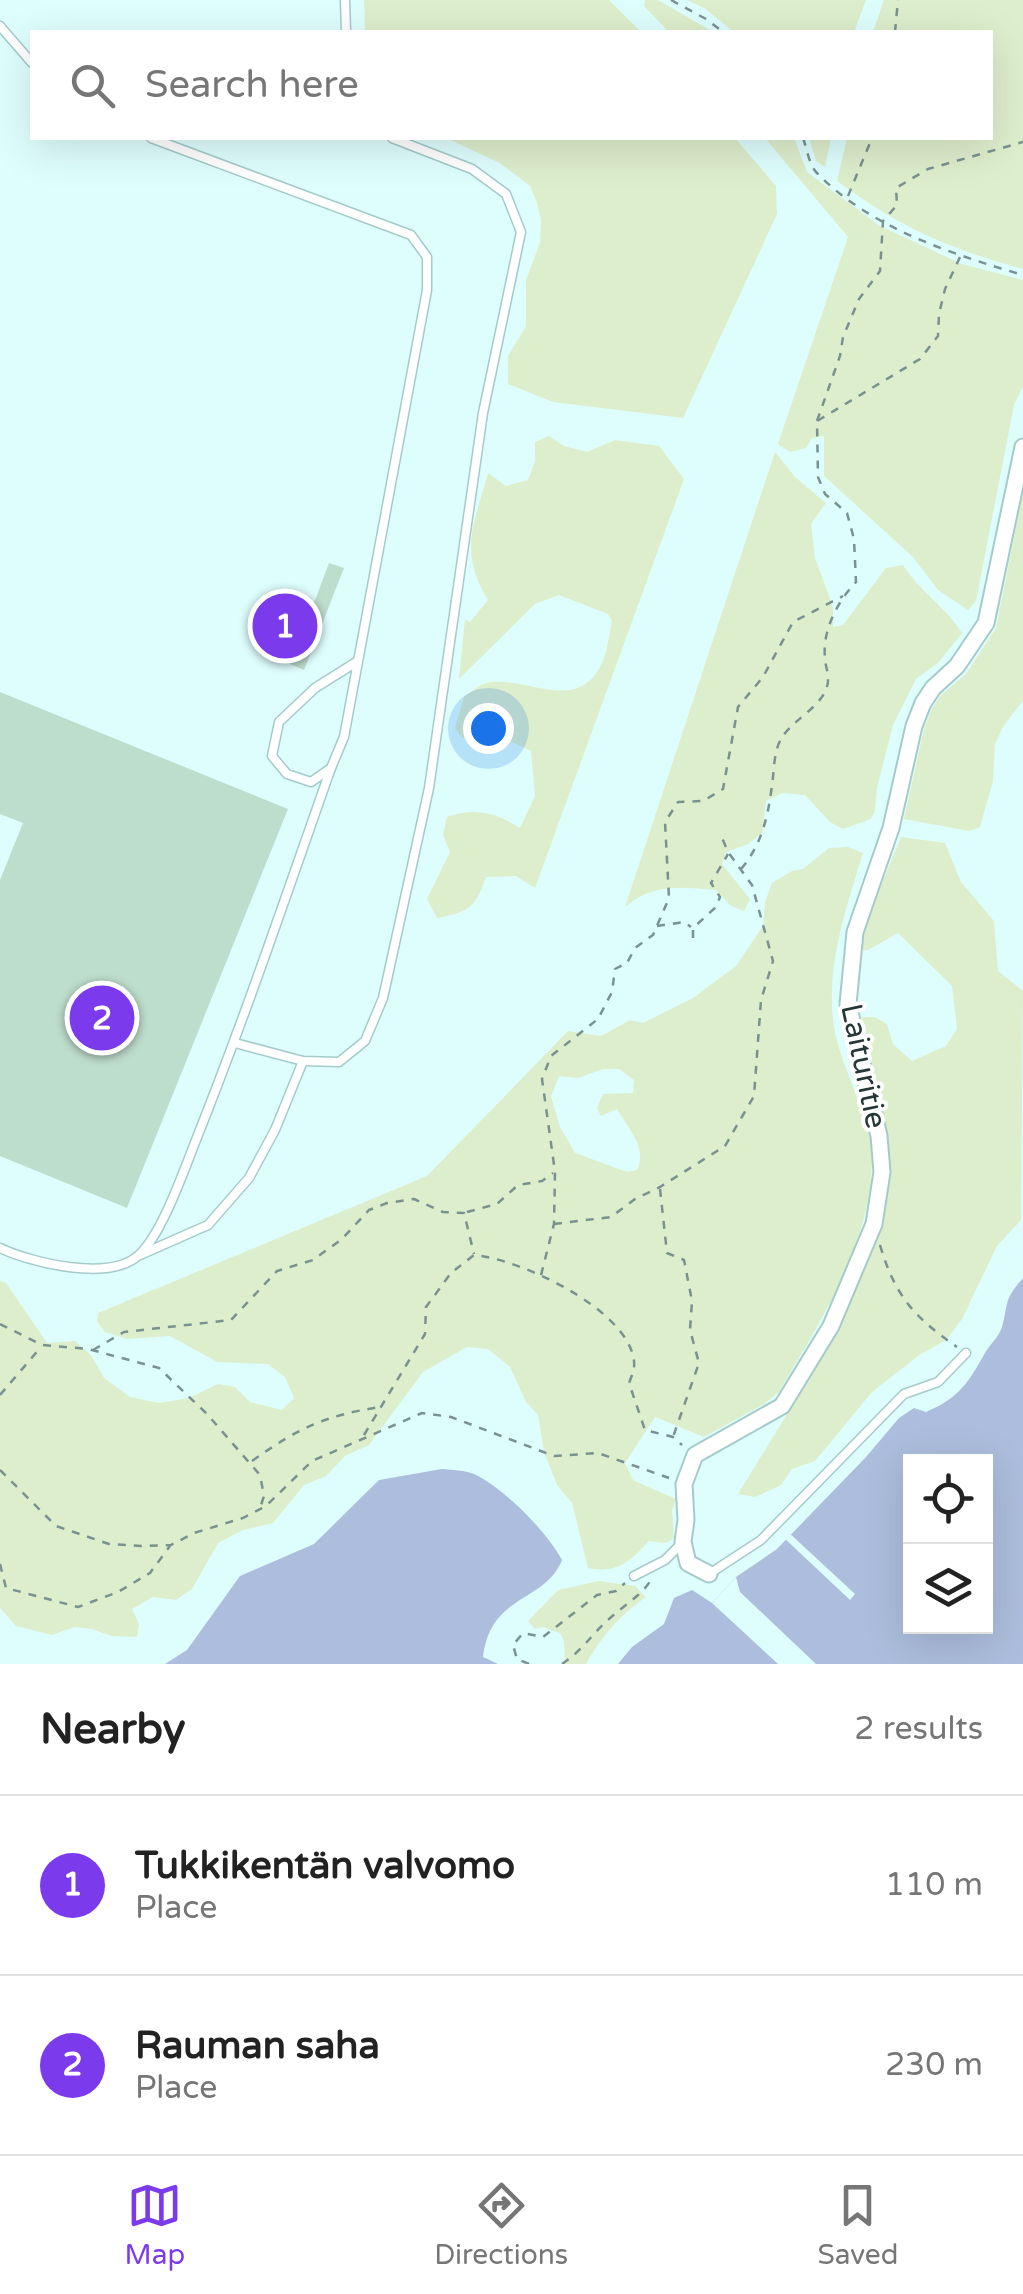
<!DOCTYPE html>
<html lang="en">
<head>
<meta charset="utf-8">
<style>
  :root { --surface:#fff; --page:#f2f2f2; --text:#222; --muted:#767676; --line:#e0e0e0; --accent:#7c3aed }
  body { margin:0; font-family:"Varela Round",sans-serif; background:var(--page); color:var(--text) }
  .controls { position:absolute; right:30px; bottom:30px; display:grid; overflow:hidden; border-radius:0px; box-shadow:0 10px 40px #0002 }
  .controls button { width:90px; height:90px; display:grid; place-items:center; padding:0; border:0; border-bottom:2px solid var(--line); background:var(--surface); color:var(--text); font:50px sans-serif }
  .you { position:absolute; left:488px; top:728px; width:35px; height:35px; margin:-25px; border:8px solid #fff; border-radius:50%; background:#1a73e8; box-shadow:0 0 0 15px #1a73e833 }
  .badge { display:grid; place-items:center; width:65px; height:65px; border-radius:50%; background:var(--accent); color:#fff; font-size:32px; font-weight:700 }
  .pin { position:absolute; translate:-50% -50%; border:5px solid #fff; box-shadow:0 2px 10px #0006 }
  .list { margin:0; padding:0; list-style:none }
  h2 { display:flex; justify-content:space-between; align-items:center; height:130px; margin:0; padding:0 40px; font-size:42px }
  h2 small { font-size:32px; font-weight:400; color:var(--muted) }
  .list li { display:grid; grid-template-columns:65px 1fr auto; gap:30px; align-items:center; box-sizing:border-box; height:180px; padding:0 40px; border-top:2px solid var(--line) }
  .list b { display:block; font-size:38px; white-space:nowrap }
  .list p { margin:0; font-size:32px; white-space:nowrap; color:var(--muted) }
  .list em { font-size:32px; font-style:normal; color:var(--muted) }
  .icon { flex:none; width:55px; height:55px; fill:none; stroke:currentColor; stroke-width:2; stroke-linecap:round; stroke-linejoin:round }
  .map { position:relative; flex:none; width:1023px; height:1664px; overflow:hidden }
  .search { position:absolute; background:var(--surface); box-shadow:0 10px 40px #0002; left:30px; right:30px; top:30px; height:110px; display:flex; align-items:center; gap:25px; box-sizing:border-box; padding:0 35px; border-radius:0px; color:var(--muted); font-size:38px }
  .sheet { height:490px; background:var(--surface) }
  nav { display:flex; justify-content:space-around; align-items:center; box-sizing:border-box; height:140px; border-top:2px solid var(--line); background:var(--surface); font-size:28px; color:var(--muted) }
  nav a { display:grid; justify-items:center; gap:5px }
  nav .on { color:var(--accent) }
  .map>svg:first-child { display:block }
  .green { fill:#dec; fill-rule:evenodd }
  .water { fill:#acbddd; fill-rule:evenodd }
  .pier { fill:#defefd }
  .building { fill:#bedecd }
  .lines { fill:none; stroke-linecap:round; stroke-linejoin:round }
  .service-casing { stroke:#a4cbca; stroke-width:11 }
  .minor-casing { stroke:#a4cbca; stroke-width:19 }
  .path { stroke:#7a9191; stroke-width:2.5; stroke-dasharray:8 8; stroke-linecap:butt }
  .service { stroke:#fff; stroke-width:8 }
  .minor { stroke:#fff; stroke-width:15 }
  .labels { text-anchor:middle; stroke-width:8; stroke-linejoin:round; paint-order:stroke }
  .street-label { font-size:30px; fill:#273737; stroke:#fff }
</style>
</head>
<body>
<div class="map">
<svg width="1023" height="1664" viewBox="0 0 1023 1664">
  <rect width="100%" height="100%" fill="#defefd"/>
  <!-- green -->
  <g class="green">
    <polygon points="364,0 609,0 641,32 365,32"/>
    <polygon points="645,0 658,0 713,32 669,32 644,6"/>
    <polygon points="687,0 866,0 854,32 734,32 704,8"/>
    <path d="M884,0H1023V269C947,248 901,228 837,181L847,138H990V32H873Z"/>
    <polygon points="446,138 735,138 776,186 777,214 683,418 553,402 508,384 508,356 526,326 526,280 540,243 541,220 537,203 530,186 500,163"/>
    <polygon points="765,138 794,138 807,172 880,226 962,264 1023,280 1023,386 1014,405 976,601 968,610 938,590 913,557 824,476 824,436 812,438 806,448 790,452 778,444 848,237"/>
    <polygon points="809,138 831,138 825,167 816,161"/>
    <path d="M549,436L564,446L587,452L615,440L659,446L684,479L535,888L516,876L486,877C475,908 469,912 437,918L427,899L450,852L443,835L447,817C474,807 497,813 520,828L535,796L531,751L486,730L462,738L455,728L464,697C472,691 481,683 491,682C530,678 575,712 600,667C607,655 609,635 612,621L608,614L559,595L535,604L459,679L465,619L470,622L488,600C458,551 474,525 488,473L506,486L528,480L535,461V442Z"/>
    <path d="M775,452L795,477L826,503L811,524L815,558L833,607V627L843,625L886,568L903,565C919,591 946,607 962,633L939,662L916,679L893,725L877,788L875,811L871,819L843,829L830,822L805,795L782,793L766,801L762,833L748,844L726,852L722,864L750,899L744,911L731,906L716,890C681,887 653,883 625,907Z"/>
    <polygon points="1023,492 1023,701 1004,725 995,744 993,781 980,827 969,831 904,819 924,729 932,708 941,695 966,674 996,628"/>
    <polygon points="901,837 945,843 961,882 994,921 998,971 1023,991 1021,1220 997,1246 962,1319 946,1340 918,1356 872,1392 815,1461 792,1469 781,1485 755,1497 738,1494 838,1331 883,1227 888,1152 884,1122 869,1073 862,1017 875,1017 887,1024 893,1044 912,1061 946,1046 957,1029 952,986 898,933 868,950 861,950 863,929"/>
    <path d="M848,847L863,853C846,909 825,968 834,1026C840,1069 872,1115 872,1159C871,1245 821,1320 779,1392L764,1404L704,1437L655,1417L625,1463L633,1480L676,1499L672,1510L674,1538L666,1543L649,1541C630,1561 618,1574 588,1568L572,1503L557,1485L544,1452L538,1415L526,1402L510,1367L488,1349L467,1347L423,1372L369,1445L345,1456L326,1476L304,1485L273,1523L243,1530L218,1543L192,1589L176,1600L153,1597L132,1609L139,1624L137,1637L111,1636L92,1629L74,1627L52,1635L16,1626L0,1608V1281L6,1283L47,1343L75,1341L91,1355L104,1378L130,1397L159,1403L189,1398L218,1384L235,1387L250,1402L282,1410L294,1398L285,1377L268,1364L217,1362L170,1336L127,1339L105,1332L97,1321L98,1313L427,1176L568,1031L601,1036L630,1020L643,1023L693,998L736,966L763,926L765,902L772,883L792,871L803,869L829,848ZM603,1069H619L634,1080L633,1093L603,1094L597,1108L601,1116L617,1109C628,1128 648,1148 637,1170L627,1172L575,1153L560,1127L551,1096L559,1076L578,1078Z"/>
    <path d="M599,1581L635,1586L646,1597C619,1616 602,1636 586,1664H565L564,1641L560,1633L543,1627L535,1629L528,1621L558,1590Z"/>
  </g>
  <!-- water -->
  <g class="water">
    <path d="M1023,1278V1664H618L632,1647L664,1624L674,1598L692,1590L712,1603L736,1577L777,1549L866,1457L899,1418L914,1408L926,1412C959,1398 968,1383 985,1353C990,1344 999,1337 1002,1327C1009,1301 1003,1301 1023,1278ZM910,1462H986V1626H910Z"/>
    <path d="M442,1469C452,1470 465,1470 474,1474C504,1488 547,1532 562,1560C545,1603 491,1593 483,1657L498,1664H165L187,1650L240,1576L314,1544L379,1480Z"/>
  </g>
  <!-- pier -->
  <g class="pier">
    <polygon points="787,1531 855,1594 850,1600 782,1536"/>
    <polygon points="736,1577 740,1592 816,1664 778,1664 712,1603"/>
  </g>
  <!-- building -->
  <g class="building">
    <polygon points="329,563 344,568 304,670 290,664 299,641 267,629 274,611 306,624"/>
    <polygon points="0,692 288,809 127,1208 0,1156 0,880 23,823 0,814"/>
  </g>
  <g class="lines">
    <!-- service casing -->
    <g class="service-casing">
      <g id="service">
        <polyline points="345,0 346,32"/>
        <polyline points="0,26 32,63"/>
        <polyline points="151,138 411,235 427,257 427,290 344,737 331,768 311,782 287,774 272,756 279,722 315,688 358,661"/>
        <polyline points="235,1043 303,1061 339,1062 365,1041 383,998 429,788 483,413 521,232 506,194 472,169 392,138"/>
        <path d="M0,1248C32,1263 110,1282 139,1255C162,1234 184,1170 196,1140C245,1017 287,893 331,768"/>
        <polyline points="140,1255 208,1225 249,1178 275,1130 303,1061"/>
        <polyline points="709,1574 761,1540 904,1394 938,1382 966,1353"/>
        <polyline points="634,1576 665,1560 683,1542"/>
      </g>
    </g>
    <!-- minor casing -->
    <g class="minor-casing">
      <polyline id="minor" points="709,1574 688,1563 683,1542 686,1520 684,1484 695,1455 782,1406 831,1326 874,1224 882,1172 879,1136 848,1004 855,932 891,828 914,726 923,703 933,688 957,666 986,623 1023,447"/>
    </g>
    <!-- path -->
    <g class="path">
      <polyline points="671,0 706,19 723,32"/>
      <polyline points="895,32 898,0"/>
      <path d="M803,138C807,149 809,165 817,173C870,228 952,254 1023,275"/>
      <polyline points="848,196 872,138"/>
      <polyline points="817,421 840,356 843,337 859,299 880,271 883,221 897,205 896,188 928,169 1023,142"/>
      <path d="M741,869C764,842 769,811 773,777C774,765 775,749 781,739C793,718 826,706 828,681C829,674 825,665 825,658C822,630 838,601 856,582L854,539L847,513L825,494L818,477L817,421L920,359L938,336L939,314L945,289L960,257"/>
      <polyline points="657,926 684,922 691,927"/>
      <polyline points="693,938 693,928 716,907 720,897 711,883 728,854"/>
      <polyline points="660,1189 667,1253 684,1260 692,1301 690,1330 699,1363 673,1437"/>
      <polyline points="467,1212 497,1204 518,1185 542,1181 553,1173"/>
      <polyline points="554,1224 611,1217 635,1199 660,1187 725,1146 754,1096 761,1000 773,961 752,885 728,852 720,833"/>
      <path d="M880,1245C895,1296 914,1317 957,1347"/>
      <polyline points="541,1275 554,1224 555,1172 542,1079 551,1056 598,1019 612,992 615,969 627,963 635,948 653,935 669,898 665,822 678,802 703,801 723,789 738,707 763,677 793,622 843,596"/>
      <polyline points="0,1324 42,1345 88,1349 159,1368 207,1414 260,1475 264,1496 260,1508"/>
      <polyline points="93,1350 124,1332 231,1320 277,1271 313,1260 342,1239 369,1210 387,1203 414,1199 443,1212 464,1213 474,1254"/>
      <polyline points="0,1395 41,1347"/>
      <path d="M364,1435L425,1334L426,1307L451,1273L474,1255C520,1259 628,1309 634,1361C635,1369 632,1375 629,1383L645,1430L673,1437L682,1445"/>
      <path d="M252,1461C297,1429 325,1415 381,1407"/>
      <polyline points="0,1470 56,1526 109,1544 141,1546 171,1545 194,1533 243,1518 266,1506 312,1461 422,1413 451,1417 554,1456 598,1453 669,1478"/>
      <polyline points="0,1564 6,1588 78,1607 118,1592 150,1573 170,1546"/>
      <polyline points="529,1664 517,1659 513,1645 523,1633 543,1637 597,1595 616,1591 625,1583"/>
      <path d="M562,1664C582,1651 592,1634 609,1619C624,1605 640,1597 651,1580"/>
    </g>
    <!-- service -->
    <use href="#service" class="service"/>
    <!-- minor -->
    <use href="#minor" class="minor"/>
  </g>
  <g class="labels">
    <!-- street labels -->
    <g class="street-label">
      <text transform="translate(864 1066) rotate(78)" y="10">Laituritie</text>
    </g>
  </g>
</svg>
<div class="controls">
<button><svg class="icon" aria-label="locate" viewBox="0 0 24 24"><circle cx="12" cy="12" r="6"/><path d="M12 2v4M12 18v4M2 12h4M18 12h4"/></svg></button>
<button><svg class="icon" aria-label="layers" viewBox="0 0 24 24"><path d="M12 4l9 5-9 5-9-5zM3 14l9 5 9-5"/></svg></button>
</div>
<div class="you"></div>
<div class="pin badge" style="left:285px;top:626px">1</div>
<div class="pin badge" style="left:102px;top:1018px">2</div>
<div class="search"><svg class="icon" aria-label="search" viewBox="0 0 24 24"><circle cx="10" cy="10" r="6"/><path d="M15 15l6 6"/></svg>Search here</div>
</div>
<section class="sheet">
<h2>Nearby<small>2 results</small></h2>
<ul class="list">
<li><span class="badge">1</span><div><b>Tukkikentän valvomo</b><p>Place</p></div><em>110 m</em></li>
<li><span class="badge">2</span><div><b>Rauman saha</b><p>Place</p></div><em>230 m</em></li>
</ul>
</section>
<nav>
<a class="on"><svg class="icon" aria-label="map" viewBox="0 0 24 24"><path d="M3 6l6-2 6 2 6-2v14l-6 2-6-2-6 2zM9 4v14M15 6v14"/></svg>Map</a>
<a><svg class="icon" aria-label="directions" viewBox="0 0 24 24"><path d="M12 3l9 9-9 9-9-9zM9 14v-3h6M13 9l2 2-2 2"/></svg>Directions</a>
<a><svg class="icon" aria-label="saved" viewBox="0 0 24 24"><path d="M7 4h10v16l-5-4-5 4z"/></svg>Saved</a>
</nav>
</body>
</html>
